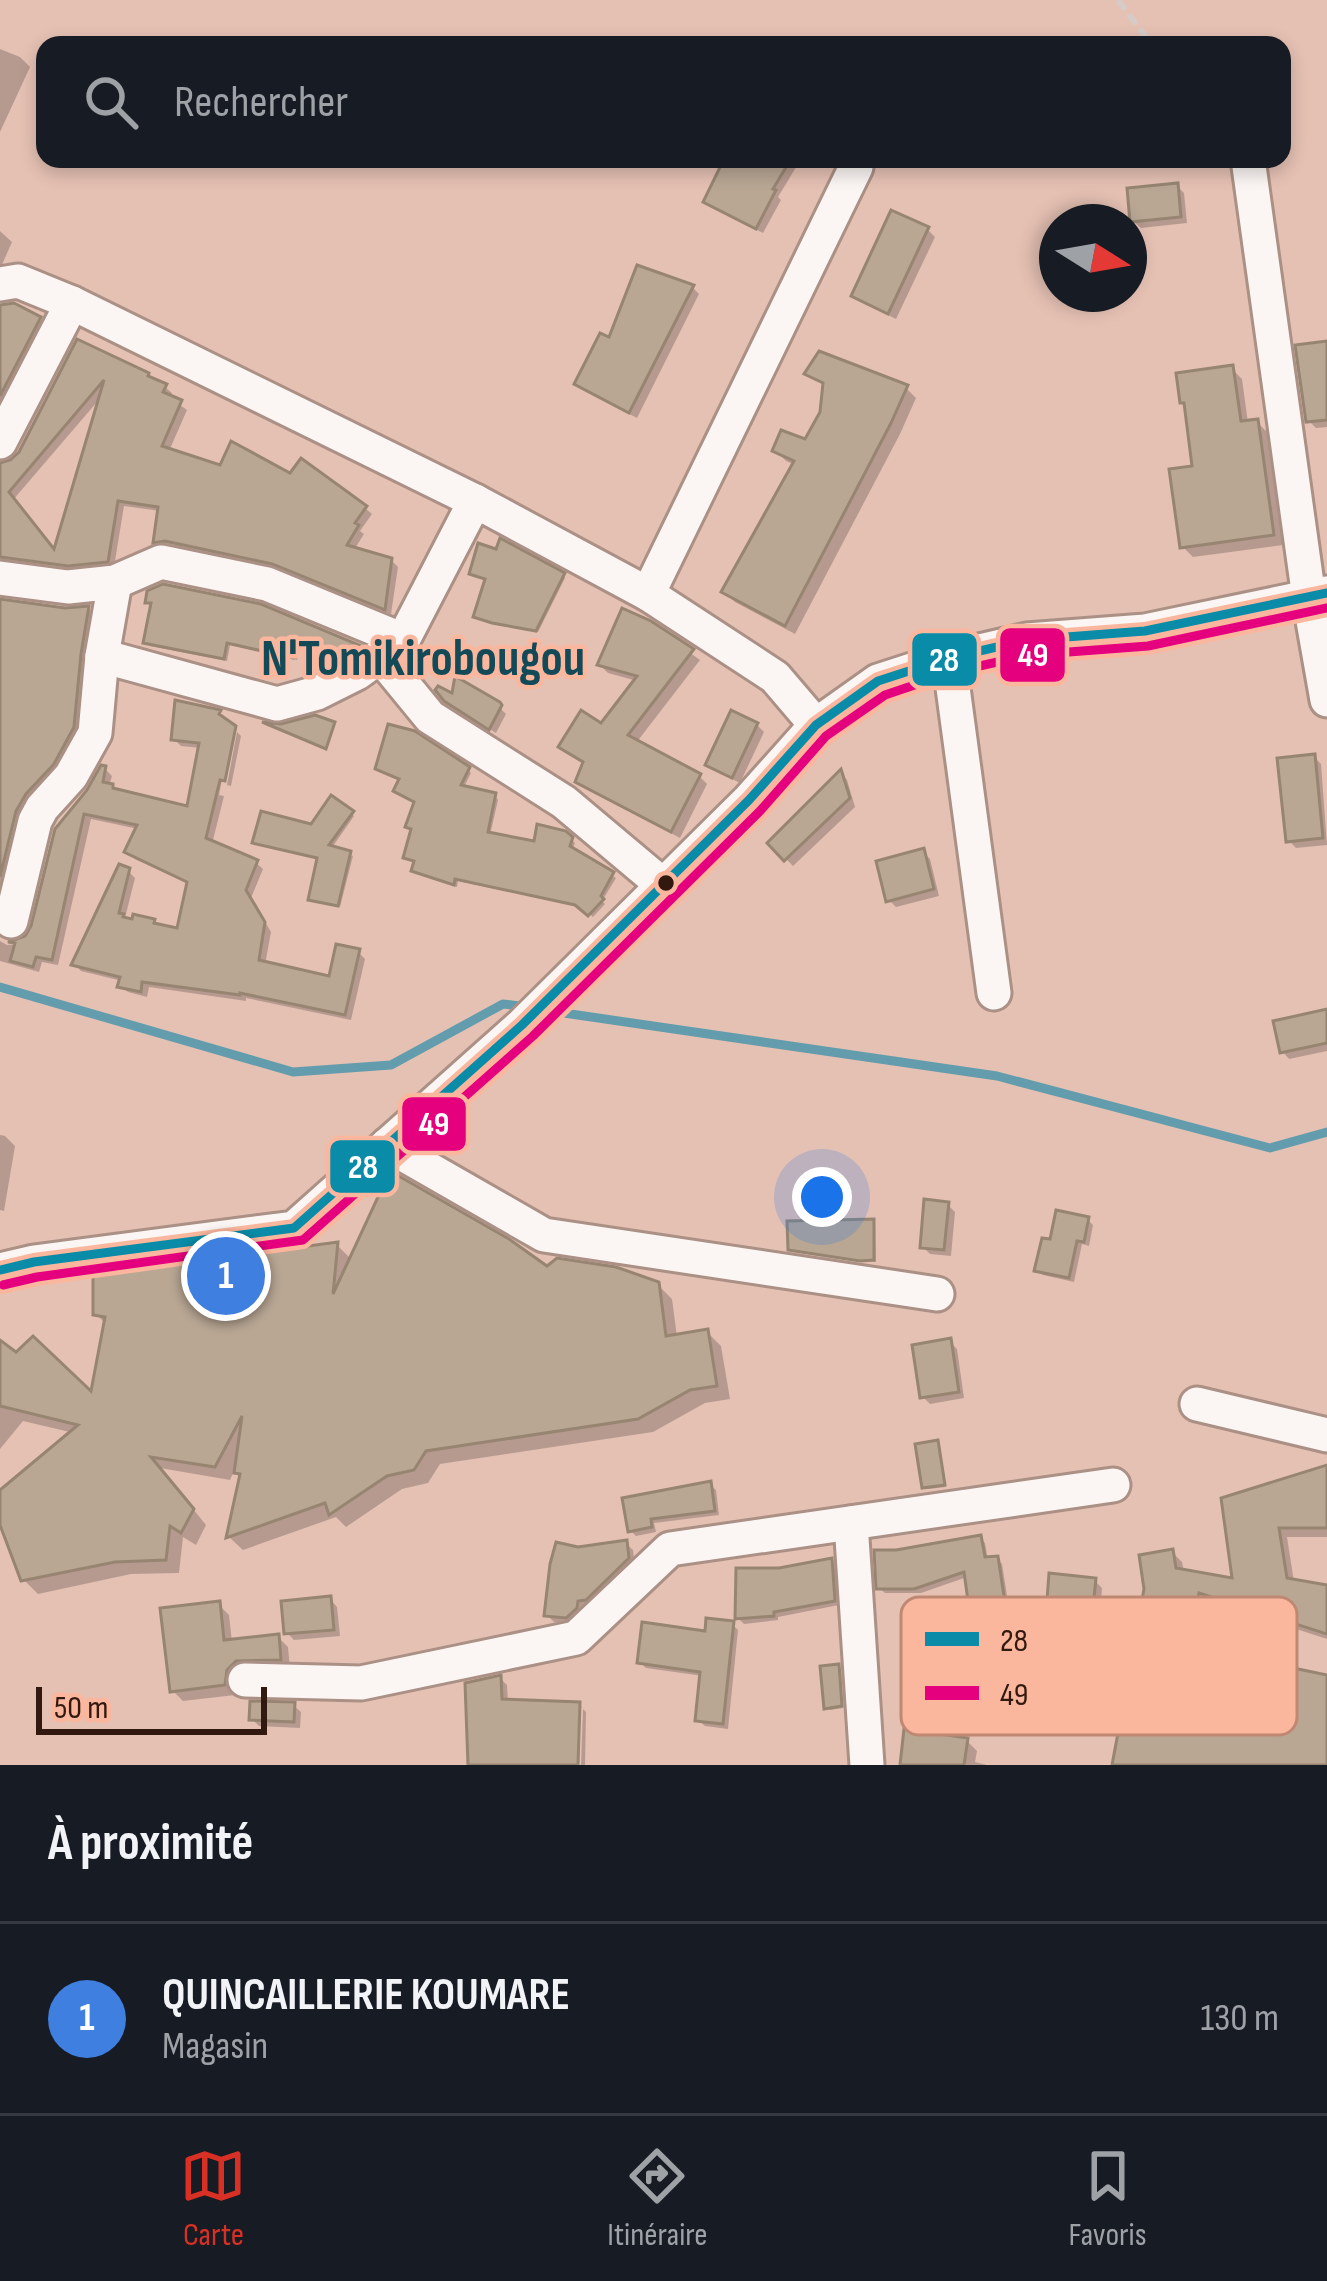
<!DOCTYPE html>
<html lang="fr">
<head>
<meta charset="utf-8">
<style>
  :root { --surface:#171b24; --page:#242831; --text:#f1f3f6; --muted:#9ea1a6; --line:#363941; --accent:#d93025 }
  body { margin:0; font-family:"Sofia Sans Condensed",sans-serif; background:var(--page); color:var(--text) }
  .compass { position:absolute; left:1039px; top:204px; width:108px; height:108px; border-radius:50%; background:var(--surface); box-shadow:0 6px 18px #0003; rotate:101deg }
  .scale { position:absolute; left:36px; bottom:30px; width:231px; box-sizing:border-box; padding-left:12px; border:6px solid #321910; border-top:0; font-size:33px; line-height:42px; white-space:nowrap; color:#321910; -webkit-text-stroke:9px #fbb79d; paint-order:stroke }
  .you { position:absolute; left:822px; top:1197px; width:42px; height:42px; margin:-30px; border:9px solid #fff; border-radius:50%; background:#1a73e8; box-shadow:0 0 0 18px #1a73e833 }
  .badge { display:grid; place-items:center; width:78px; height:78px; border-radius:50%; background:var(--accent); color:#fff; font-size:39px; font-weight:700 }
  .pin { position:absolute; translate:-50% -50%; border:6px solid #fff; box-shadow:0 3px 12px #0006 }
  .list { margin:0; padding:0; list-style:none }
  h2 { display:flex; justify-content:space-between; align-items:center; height:156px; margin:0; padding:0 48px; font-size:51px }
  h2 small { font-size:39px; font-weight:400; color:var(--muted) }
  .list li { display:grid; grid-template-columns:78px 1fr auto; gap:36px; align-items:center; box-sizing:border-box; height:192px; padding:0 48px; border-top:3px solid var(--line) }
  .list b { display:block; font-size:45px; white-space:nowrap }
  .list p { margin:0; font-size:39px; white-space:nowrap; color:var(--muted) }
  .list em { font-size:39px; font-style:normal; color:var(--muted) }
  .icon { flex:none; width:66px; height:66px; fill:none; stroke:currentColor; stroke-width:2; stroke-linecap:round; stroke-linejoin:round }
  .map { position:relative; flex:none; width:1327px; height:1765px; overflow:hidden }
  .search { position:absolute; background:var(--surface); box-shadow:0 6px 18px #0003; left:36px; right:36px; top:36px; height:132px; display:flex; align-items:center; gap:30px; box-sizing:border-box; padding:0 42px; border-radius:24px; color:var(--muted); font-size:45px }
  .sheet { height:348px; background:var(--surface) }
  nav { display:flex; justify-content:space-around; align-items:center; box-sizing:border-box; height:168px; border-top:3px solid var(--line); background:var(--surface); font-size:33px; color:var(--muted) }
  nav a { display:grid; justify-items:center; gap:6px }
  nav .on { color:var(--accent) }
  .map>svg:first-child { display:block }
  .shadow { fill:#0003; fill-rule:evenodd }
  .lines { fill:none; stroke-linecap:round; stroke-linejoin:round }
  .stream { stroke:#639dad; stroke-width:9 }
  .building { fill:#b9a794; stroke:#978572; stroke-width:3; fill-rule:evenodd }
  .minor-casing { stroke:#ab9085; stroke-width:39 }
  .path { stroke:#d7cbc7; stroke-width:6; stroke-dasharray:12 6; stroke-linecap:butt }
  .minor { stroke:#fbf6f4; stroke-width:33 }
  .bus-1-casing { stroke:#fbb79d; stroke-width:18 }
  .bus-2-casing { stroke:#fbb79d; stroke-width:18 }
  .bus-1 { stroke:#0a8ca8; stroke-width:9 }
  .bus-2 { stroke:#e5007d; stroke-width:9 }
  .bus-dot { fill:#321910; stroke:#fbb79d; stroke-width:4.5 }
  .labels { text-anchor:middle; stroke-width:9; stroke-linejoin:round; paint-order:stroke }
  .quarter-label { font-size:51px; font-weight:bold; fill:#144958; stroke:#fbb79d }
  .key { fill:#fbb79d; stroke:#bf8873; stroke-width:3 }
  .key-label { font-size:33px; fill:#321910 }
  .line-badge { stroke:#fbb79d; stroke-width:4.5 }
  .badge-label { font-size:33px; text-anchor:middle; font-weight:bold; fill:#fff }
</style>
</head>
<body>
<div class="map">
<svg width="1327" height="1765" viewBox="0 0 1327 1765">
  <rect width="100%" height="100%" fill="#e5c1b3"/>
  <!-- shadow -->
  <g class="shadow">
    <polygon points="0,49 20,57 30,67 0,132"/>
    <polygon points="730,159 801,159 778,197 781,200 763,233 714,208 707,201"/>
    <polygon points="1177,186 1184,193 1187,223 1141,228 1133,221"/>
    <polygon points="928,230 935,237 896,319 862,302 855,295"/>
    <polygon points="0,231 12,242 1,267 0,267"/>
    <polygon points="692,287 699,294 637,418 585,391 577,383 611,341"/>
    <polygon points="0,309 39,319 46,326 0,415"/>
    <path d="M78,343L165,387L172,393L170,398L187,410L169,451L221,469L290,477L365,508L372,514L360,531L364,534L354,550L391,560L398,567L391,614L281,569L174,547L163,548L156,542L160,511L124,506L114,567L77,571L10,563L0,565V465L21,453ZM103,395L56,554L13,500Z"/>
    <polygon points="1327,344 1327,427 1316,428 1309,421"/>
    <polygon points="1232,369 1242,379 1248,423 1257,422 1267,432 1283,545 1193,557 1183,547 1195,468"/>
    <polygon points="808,373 906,388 916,398 900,434 795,634 735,602 725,592 795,465 786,461 776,451 807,443 823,413 826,387"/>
    <polygon points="472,573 563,575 565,578 538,632 497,625 479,619 476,616 488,580"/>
    <polygon points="148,601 260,607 360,650 340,663 301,643 297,660 230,645 227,661 150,646 147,642 154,607"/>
    <polygon points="0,602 65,611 88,609 95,615 80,734 0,909"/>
    <polygon points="650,624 700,660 636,743 699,776 707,784 680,838 587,789 578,781 586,764 562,746 602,727 637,681 608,673 600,665"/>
    <polygon points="454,707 500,708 506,714 496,733"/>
    <polygon points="219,713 232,728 219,795 224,796 212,844 256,863 263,869 251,898 271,932 265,965 331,980 358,952 365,959 351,1020 246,998 246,1001 149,987 147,997 128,992 121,986 122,981 81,971 75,964 128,871 135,878 125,918 153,921 159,928 180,931 189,884 135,859 128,852 138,829 91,819 58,965 42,962 39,972 0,961 0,941 7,945 19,944 29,937 58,830 105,769 112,776 109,786 117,792 189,810 201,748 181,746 174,739"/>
    <polygon points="757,725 764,732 740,783 716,771 709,764"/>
    <polygon points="237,732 241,736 231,786 227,785"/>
    <polygon points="1314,757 1321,764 1327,845 1296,848 1289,841"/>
    <polygon points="378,768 468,770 471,773 463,789 495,796 498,800 490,835 536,844 565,834 575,843 572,850 616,878 602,901 605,904 593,917 582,907 458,881 457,887 418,873 415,870 417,863 406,857 417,803 402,780"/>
    <polygon points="841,773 847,780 855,807 793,866 771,843"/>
    <polygon points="352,814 354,816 331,849 353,856 340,907 311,900 320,859 255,842"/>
    <polygon points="923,852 930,859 939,896 896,907 889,900"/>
    <polygon points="1327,1012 1327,1051 1289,1059 1282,1051"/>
    <polygon points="0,1135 5,1136 15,1146 4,1211 0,1210"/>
    <polygon points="948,1205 955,1212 951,1256 930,1254 923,1247"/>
    <polygon points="1087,1219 1093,1225 1089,1246 1082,1244 1074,1282 1043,1275 1038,1270 1052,1243"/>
    <polygon points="872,1222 875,1224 876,1262 794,1252 791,1249"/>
    <polygon points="337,1245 352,1260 547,1269 657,1284 672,1299 677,1337 707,1332 721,1346 730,1399 705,1403 653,1432 440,1464 428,1483 402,1489 346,1527 336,1517 243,1550 229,1537 243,1476 235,1469 230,1480 160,1468 206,1525 196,1545 183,1537 179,1573 131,1574 38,1594 23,1579 0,1516 0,1494 74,1433 23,1421 0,1449 0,1349 93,1397 107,1325 96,1314"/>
    <polygon points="950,1342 957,1349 964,1398 930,1404 923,1397"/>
    <polygon points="937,1443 940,1446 946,1487 928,1489 925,1486"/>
    <polygon points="1327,1477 1327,1537 1287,1537 1294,1582 1327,1588 1327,1639 1189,1594 1185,1631 1195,1642 1189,1687 1225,1695 1327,1689 1327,1765 1115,1765 1141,1709 1154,1652 1147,1651 1137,1641 1172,1552 1182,1562 1184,1572 1235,1582 1224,1500"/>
    <polygon points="710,1485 716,1490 719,1515 654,1523 656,1532 636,1536 630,1530"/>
    <polygon points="980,1538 985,1543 988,1560 997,1559 1002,1564 1014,1640 992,1642 987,1637 984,1611 978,1612 972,1607 967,1577 921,1593 885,1593 879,1588"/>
    <polygon points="626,1544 633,1550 635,1566 593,1606 584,1607 583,1615 574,1624 554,1622 547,1615 578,1550"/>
    <polygon points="831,1561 837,1567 839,1605 778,1617 778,1620 744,1624 738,1618 779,1571"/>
    <polygon points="1095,1581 1102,1588 1099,1624 1056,1620 1049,1613"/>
    <polygon points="330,1599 337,1607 340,1636 294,1640 287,1633"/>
    <polygon points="218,1604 229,1615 232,1642 278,1637 288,1647 290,1669 236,1681 235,1695 183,1701 172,1690"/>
    <polygon points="732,1624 738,1630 728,1729 705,1726 698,1720 703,1676 646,1668 640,1662"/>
    <polygon points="838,1667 841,1669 843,1708 830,1710 827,1707"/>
    <polygon points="500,1678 507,1685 508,1703 579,1705 582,1708 577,1708 575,1765 471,1765"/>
    <polygon points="293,1705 301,1712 300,1728 259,1726 252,1719"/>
    <polygon points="583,1709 586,1712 585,1765 581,1765"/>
    <polygon points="967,1741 977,1751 975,1762 987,1765 903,1765"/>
  </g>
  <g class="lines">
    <!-- stream -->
    <g class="stream">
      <polyline points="0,987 293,1072 391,1065 503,1004 528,1007"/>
      <polyline points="550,1011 997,1076 1270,1148 1327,1132"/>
    </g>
  </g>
  <!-- building -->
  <g class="building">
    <polygon points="724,159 791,159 773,189 776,190 756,229 703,202"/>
    <polygon points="1178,183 1181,217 1130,222 1127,188"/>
    <polygon points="891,210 929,227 888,314 851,296"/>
    <polygon points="637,265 694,285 629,413 574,384 600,333 609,337"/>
    <polygon points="14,303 41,317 0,396 0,305"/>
    <path d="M77,339L149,373L148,376L167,384L163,392L182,400L162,446L220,465L231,441L290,473L301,458L367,506L355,523L359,525L347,545L392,558L385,610L272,564L165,541L153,543L158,507L118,501L108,562L68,566L0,557V463L10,460L19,452ZM104,380L54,549L9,492Z"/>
    <polygon points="1327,341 1327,420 1306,422 1295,345"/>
    <polygon points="819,351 908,385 891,423 785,626 721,592 794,461 772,451 781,430 805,439 820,412 823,383 804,374"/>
    <polygon points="1233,365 1241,421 1258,419 1274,535 1180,548 1169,469 1192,466 1184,403 1180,403 1176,373"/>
    <polygon points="500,538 565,573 536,631 492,623 473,617 485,579 469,574 478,543 496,549"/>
    <polygon points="163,584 261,604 359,645 335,661 297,641 293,658 227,643 224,659 143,643 151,603 145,603 147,591"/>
    <polygon points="0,599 65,608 89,606 81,654 74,727 54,764 26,794 16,811 0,877"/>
    <polygon points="622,608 651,621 694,649 628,735 701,774 671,832 575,782 583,762 558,747 581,710 601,723 637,676 597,665"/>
    <polygon points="455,676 500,702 502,705 489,730 444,701 435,690 438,686 452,693"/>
    <polygon points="175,700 221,710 219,714 236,726 225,781 220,780 206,838 258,860 246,890 265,922 259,960 329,976 336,944 360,949 345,1015 240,993 240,995 142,982 141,992 117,987 120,977 71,965 119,864 130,868 119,913 124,914 123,917 132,919 133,914 155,919 154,923 177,928 187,882 124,852 137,825 84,814 52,960 36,957 33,967 10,961 15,943 8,942 25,936 31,926 55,829 87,790 101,765 106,766 103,782 113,784 113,788 187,806 199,743 171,740"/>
    <polygon points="731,710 758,723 732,778 705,765"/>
    <polygon points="315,715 335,722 326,749 262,722 281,724"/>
    <polygon points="388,724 415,731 470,767 461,785 496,793 488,832 534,841 537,824 566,831 573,837 570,846 614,872 601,896 604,899 588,916 575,905 455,879 454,885 411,871 414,861 403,858 411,829 405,827 414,802 393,791 399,779 375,769"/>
    <polygon points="1315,754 1323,838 1286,842 1277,758"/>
    <polygon points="841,769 850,798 784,861 767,843"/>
    <polygon points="331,795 354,811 329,845 351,851 338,906 308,900 317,858 252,843 261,811 311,824"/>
    <polygon points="924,848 934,889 886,902 876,861"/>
    <polygon points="1327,1009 1327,1043 1280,1053 1273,1021"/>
    <polygon points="390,1171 509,1239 547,1266 557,1258 616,1267 659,1282 666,1336 708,1329 717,1386 690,1390 638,1419 426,1451 414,1470 387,1476 329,1515 325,1503 226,1538 240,1474 234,1473 242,1416 215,1467 151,1457 194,1509 181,1533 170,1526 166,1560 115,1562 21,1581 0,1525 0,1490 78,1425 0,1406 0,1340 16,1352 33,1336 91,1391 105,1317 93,1315 93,1275 338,1242 333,1294"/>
    <polygon points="924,1199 949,1202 944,1250 920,1248"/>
    <polygon points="1056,1210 1089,1217 1084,1242 1077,1241 1069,1278 1034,1271 1042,1238 1050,1239"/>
    <polygon points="874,1219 874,1260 860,1261 788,1250 787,1221"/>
    <polygon points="951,1338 959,1392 920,1398 912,1345"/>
    <polygon points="938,1440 945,1485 922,1488 915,1444"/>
    <polygon points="1327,1465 1327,1528 1279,1528 1287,1578 1327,1585 1327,1634 1199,1593 1196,1608 1189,1607 1179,1682 1223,1692 1231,1655 1327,1675 1327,1765 1112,1765 1124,1701 1139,1705 1153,1645 1134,1642 1144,1589 1139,1555 1173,1549 1176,1568 1232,1578 1221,1498"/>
    <polygon points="711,1481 715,1511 651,1519 652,1527 628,1532 622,1498"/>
    <polygon points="981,1535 985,1557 998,1556 1010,1636 984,1638 981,1606 969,1608 964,1572 914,1589 876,1589 874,1550 896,1550"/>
    <polygon points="627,1540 629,1558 586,1600 578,1601 577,1608 566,1618 544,1616 550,1564 556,1542 578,1547"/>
    <polygon points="832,1558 835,1601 774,1612 774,1616 735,1619 736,1568 779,1568"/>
    <polygon points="1049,1573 1096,1578 1092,1618 1046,1614"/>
    <polygon points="331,1596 334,1630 284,1634 281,1601"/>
    <polygon points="220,1601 224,1640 279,1634 281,1660 236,1661 227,1670 225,1685 170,1692 160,1608"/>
    <polygon points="706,1618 734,1621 723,1724 695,1721 700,1672 637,1663 642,1622 705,1631"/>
    <polygon points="839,1664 842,1706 824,1709 820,1666"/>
    <polygon points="501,1675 502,1699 580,1702 578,1765 468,1765 465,1683"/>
    <polygon points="250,1701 295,1702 294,1722 249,1720"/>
    <polygon points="904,1729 968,1738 964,1765 900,1765"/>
  </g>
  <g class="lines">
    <!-- minor casing -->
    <g class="minor-casing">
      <g id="minor">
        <polyline points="1248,159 1309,598 1327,700"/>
        <polyline points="0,284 18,281 72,303 475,501 648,594 775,677 816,725"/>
        <polyline points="0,442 72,303"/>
        <polyline points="0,578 68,587 115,582 161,562 267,584 403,640"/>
        <polyline points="648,594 856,167"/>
        <polyline points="102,656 277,704 317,693 357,673 403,640 475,501"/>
        <polyline points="380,656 430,717 564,802 664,886"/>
        <polyline points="949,658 994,993"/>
        <polyline points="11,921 35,821 42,808 71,776 95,733 102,656 115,582"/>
        <polyline points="387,1145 544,1235 937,1294"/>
        <polyline points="0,1270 34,1262 294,1228 522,1025 749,800 816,725 878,681 949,658 1027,640 1145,631 1327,593"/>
        <polyline points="1197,1404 1327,1435"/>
        <polyline points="851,1523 867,1765"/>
        <polyline points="245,1680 361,1683 576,1638 670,1549 1113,1485"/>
      </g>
    </g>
    <!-- path -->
    <polyline class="path" points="1118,0 1152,45"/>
    <!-- minor -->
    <use href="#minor" class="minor"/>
    <!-- bus-1 casing -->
    <g class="bus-1-casing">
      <polyline id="bus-1" points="0,1270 34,1262 294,1228 522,1025 749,800 816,725 878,681 949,658 1027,640 1145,631 1327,593"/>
    </g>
    <!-- bus-2 casing -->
    <g class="bus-2-casing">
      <polyline id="bus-2" points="3,1285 37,1277 303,1240 533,1036 760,811 826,736 885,695 953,672 1029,655 1148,646 1327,608"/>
    </g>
    <!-- bus-1 -->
    <use href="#bus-1" class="bus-1"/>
    <!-- bus-2 -->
    <use href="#bus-2" class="bus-2"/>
  </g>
  <!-- markers -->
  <circle class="bus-dot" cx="666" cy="883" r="10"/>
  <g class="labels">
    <!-- quarter labels -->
    <g class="quarter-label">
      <text x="423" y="675">N'Tomikirobougou</text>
    </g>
  </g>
  <!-- legend -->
  <rect x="901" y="1597" width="396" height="138" rx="18" class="key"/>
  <rect x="925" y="1632" width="54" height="14" fill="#0a8ca8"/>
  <rect x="925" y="1686" width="54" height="14" fill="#e5007d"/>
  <g class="key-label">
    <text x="1000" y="1651">28</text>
    <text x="1000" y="1705">49</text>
  </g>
  <g class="line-badge">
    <rect x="998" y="626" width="69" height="58" rx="12" fill="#e5007d"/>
    <rect x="910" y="631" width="69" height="57" rx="12" fill="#0a8ca8"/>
    <rect x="400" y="1095" width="68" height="58" rx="12" fill="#e5007d"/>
    <rect x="328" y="1138" width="69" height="57" rx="12" fill="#0a8ca8"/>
  </g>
  <g class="badge-label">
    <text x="1033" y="666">49</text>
    <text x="944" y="671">28</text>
    <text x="434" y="1135">49</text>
    <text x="363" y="1178">28</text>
  </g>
</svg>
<svg class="compass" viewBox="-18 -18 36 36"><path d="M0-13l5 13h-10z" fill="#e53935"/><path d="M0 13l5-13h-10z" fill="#9ea1a6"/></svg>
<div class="scale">50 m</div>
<div class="you"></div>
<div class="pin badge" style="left:226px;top:1276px;background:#3f7fe0">1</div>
<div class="search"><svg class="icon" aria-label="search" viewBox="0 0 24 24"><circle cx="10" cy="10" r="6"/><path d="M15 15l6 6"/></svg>Rechercher</div>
</div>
<section class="sheet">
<h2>À proximité<small></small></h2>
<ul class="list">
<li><span class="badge" style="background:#3f7fe0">1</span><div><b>QUINCAILLERIE KOUMARE</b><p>Magasin</p></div><em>130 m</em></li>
</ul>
</section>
<nav>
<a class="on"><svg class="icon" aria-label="map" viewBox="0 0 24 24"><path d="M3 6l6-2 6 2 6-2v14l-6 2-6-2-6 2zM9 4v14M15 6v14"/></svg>Carte</a>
<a><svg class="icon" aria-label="directions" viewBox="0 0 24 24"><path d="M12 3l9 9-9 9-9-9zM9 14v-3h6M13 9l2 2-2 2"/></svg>Itinéraire</a>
<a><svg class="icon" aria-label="saved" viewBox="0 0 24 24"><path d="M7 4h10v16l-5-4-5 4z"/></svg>Favoris</a>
</nav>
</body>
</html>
